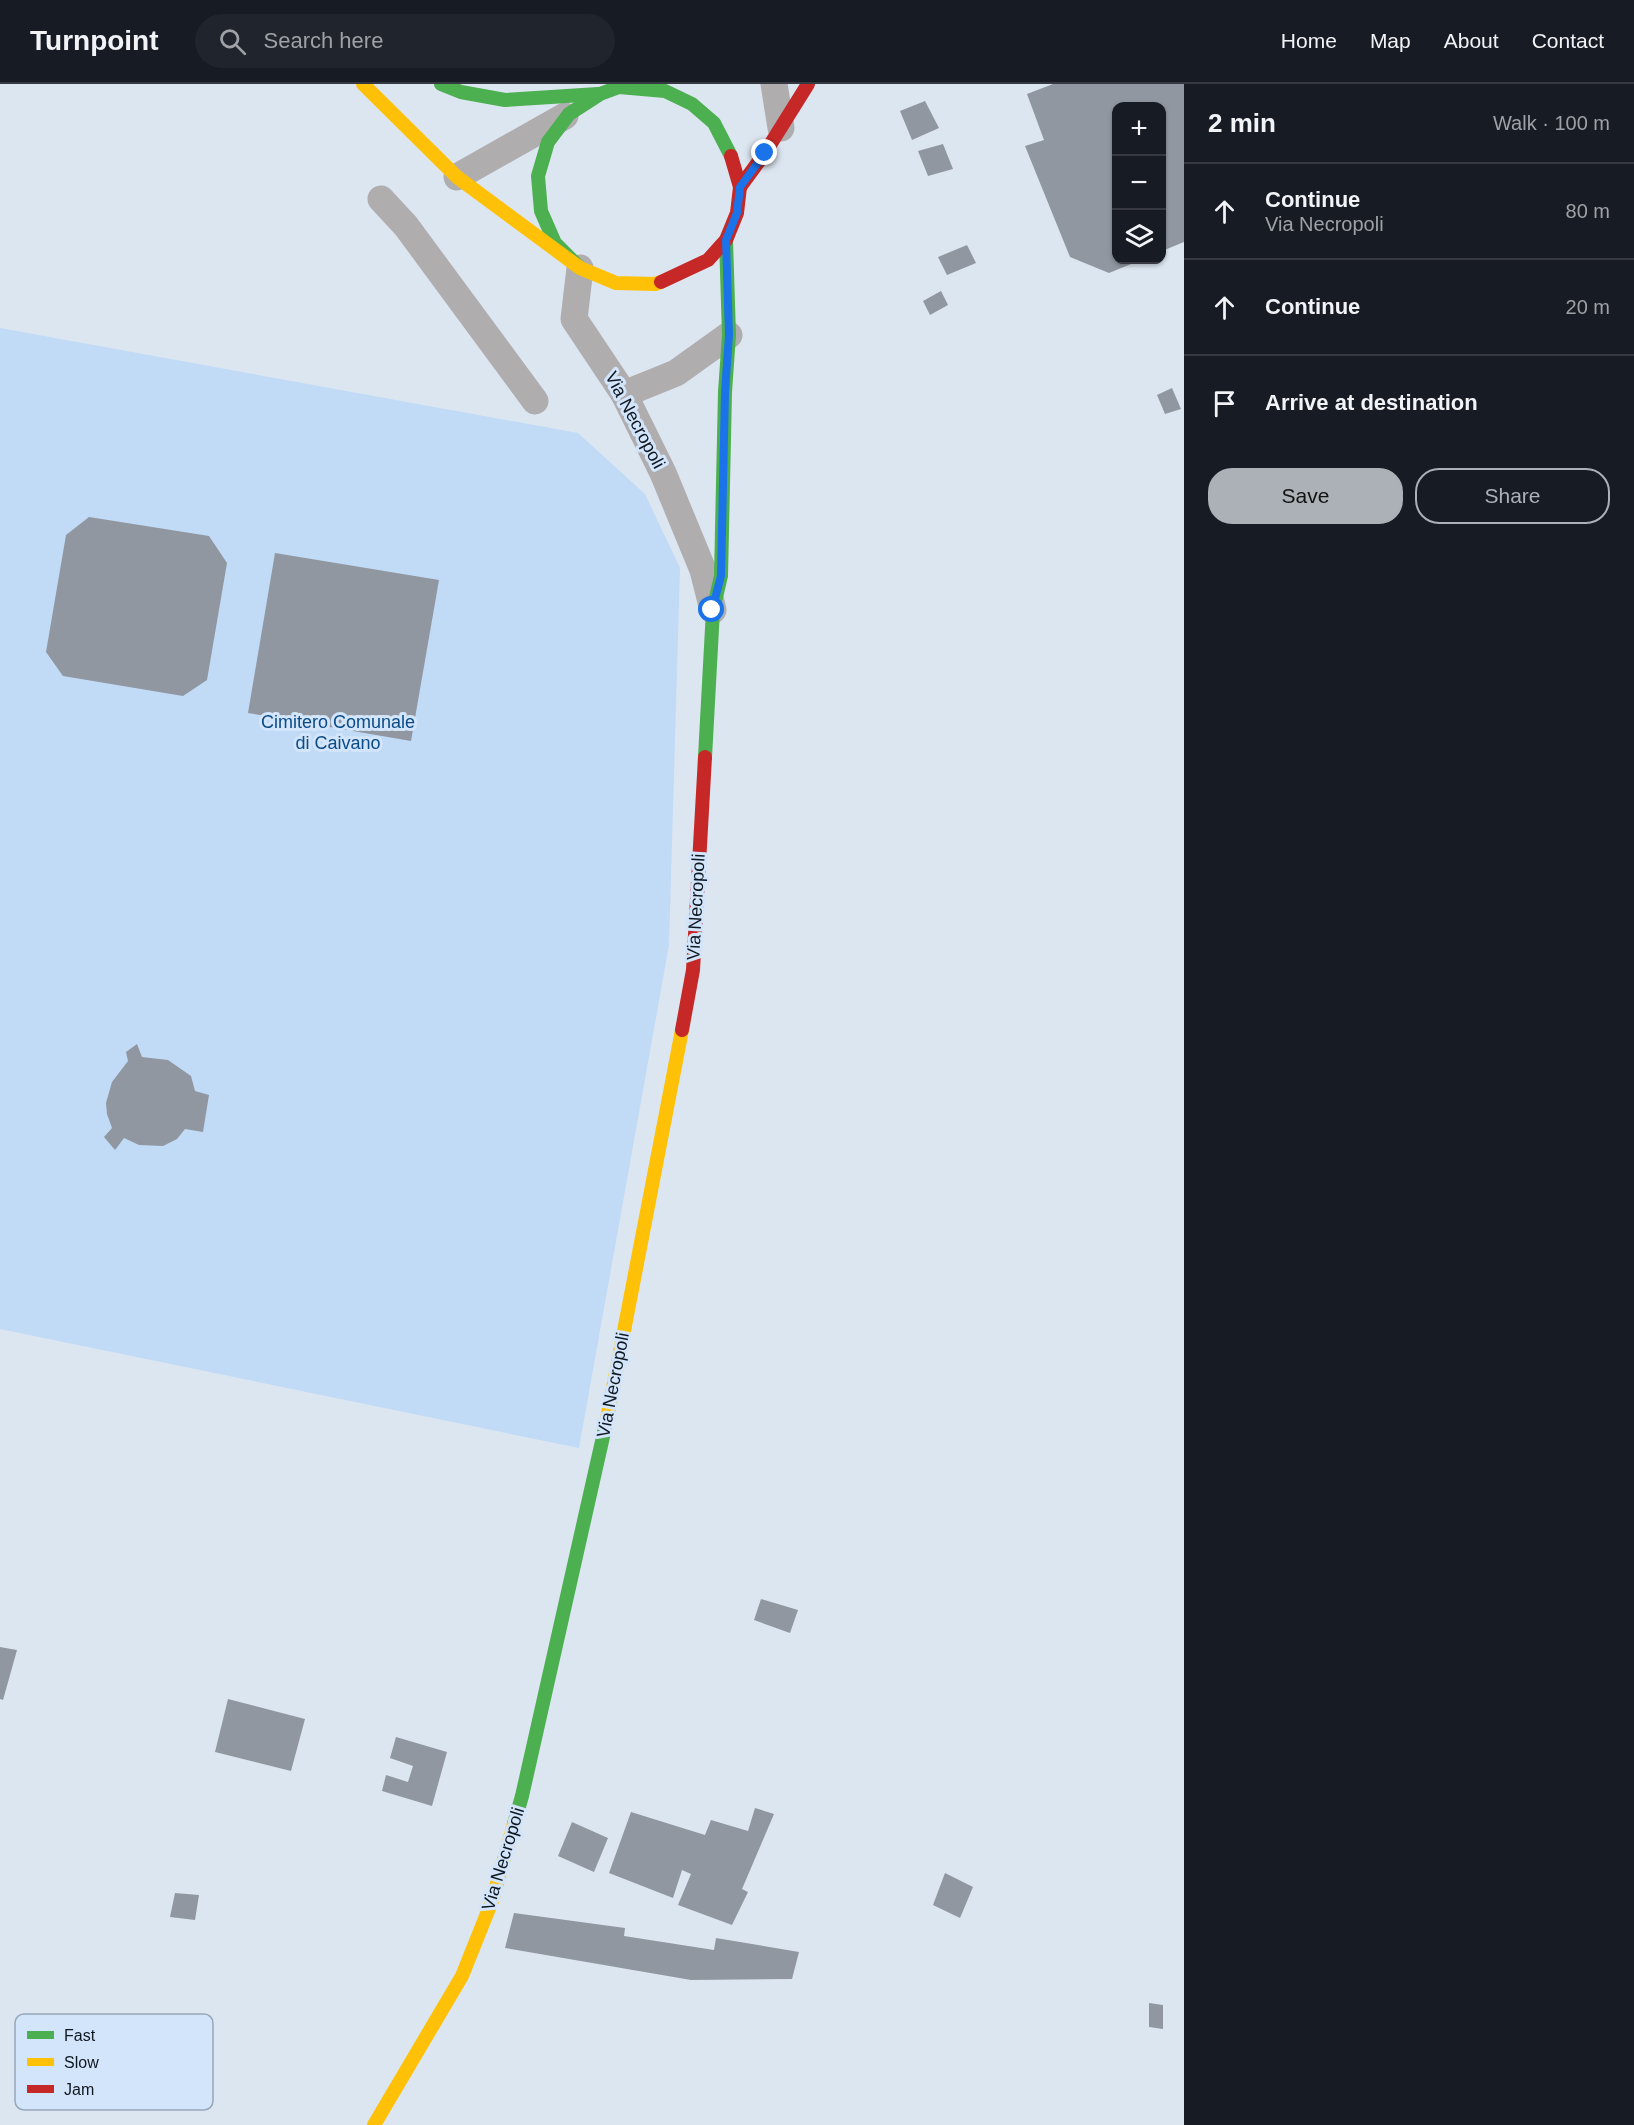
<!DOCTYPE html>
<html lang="en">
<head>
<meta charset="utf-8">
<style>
  :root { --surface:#171b24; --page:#20242c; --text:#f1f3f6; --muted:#9ea1a6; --line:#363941; --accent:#acb0b7 }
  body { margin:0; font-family:Arial,sans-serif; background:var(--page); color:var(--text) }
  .controls { position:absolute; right:18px; top:18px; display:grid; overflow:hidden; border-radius:12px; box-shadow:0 2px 4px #0004 }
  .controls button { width:54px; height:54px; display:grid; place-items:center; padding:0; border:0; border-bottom:2px solid var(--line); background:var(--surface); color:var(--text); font:30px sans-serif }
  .stop { position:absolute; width:18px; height:18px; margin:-14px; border:4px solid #1a73e8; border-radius:50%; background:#fff }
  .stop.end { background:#1a73e8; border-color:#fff; box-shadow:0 2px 6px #0008 }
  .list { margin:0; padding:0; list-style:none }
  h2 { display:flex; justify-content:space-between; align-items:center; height:78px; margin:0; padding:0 24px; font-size:26px }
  h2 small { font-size:20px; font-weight:400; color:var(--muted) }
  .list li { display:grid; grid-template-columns:39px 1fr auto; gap:18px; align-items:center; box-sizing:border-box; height:96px; padding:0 24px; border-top:2px solid var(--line) }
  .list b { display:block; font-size:22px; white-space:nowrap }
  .list p { margin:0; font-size:20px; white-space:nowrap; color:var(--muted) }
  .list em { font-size:20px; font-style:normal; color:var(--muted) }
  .actions { display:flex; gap:12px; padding:18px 24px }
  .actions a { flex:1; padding:14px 0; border:2px solid var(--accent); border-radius:24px; text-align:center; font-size:21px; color:var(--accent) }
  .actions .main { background:var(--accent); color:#111 }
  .icon { flex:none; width:33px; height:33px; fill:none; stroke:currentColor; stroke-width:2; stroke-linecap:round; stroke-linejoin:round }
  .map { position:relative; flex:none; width:1184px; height:2041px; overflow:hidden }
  header { display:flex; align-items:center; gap:36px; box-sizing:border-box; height:84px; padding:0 30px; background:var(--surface); border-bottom:2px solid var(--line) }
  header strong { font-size:28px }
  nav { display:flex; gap:33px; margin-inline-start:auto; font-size:21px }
  .search { width:420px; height:54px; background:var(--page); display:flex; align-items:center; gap:15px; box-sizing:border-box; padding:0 21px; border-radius:33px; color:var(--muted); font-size:22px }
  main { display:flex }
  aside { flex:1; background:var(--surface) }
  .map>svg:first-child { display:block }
  .green { fill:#c1daf6 }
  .building { fill:#9097a1 }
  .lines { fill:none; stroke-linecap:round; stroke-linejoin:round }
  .street { stroke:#b0adaf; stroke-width:27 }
  .fast { stroke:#4caf50; stroke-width:14 }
  .slow { stroke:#ffc107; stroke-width:14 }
  .jam { stroke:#c62828; stroke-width:14 }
  .route { stroke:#1a73e8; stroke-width:8 }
  .labels { text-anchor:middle; stroke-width:6; stroke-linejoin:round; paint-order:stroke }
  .street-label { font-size:18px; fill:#0f1720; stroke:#d3e5fa }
  .park-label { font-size:18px; fill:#0a4b88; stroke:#d3e5fa }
  .key { fill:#d3e5fa; stroke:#98a7b9; stroke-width:1.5 }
  .key-label { font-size:16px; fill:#0f1720 }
</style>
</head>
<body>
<header>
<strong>Turnpoint</strong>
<div class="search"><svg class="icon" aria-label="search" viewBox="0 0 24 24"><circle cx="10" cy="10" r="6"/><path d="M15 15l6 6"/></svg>Search here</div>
<nav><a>Home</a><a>Map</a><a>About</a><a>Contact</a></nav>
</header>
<main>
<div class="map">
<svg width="1184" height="2041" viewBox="0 0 1184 2041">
  <rect width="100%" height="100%" fill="#dce6f1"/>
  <!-- green -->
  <polygon class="green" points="0,244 578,349 645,410 680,484 669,861 579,1364 0,1245"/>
  <!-- building -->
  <g class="building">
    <polygon points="1053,0 1184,0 1184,158 1162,167 1162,22 1116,22 1116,176 1141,176 1109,189 1070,173 1025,62 1044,56 1027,10"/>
    <polygon points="925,17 939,44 912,56 900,27"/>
    <polygon points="943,60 953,85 928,92 918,67"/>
    <polygon points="967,161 976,179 947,191 938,173"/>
    <polygon points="941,207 948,221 930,231 923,217"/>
    <polygon points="1172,304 1181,325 1165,330 1157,311"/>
    <polygon points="89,433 209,452 227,479 207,596 183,612 63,592 46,568 66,451"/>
    <polygon points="275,469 439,496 411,657 248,629"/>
    <polygon points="137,960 142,973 168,976 191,992 195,1007 209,1011 203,1048 185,1045 177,1055 163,1062 139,1061 124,1054 115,1066 104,1053 112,1044 107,1030 106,1019 112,998 128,977 126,968"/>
    <polygon points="761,1515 798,1526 790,1549 754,1536"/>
    <polygon points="0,1563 17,1566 3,1616 0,1615"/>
    <polygon points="228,1615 305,1635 291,1687 215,1668"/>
    <polygon points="396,1653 447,1668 432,1722 382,1707 386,1691 408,1698 413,1682 390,1674"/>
    <polygon points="755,1724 774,1730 742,1805 748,1808 732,1841 678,1821 691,1790 682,1786 673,1814 609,1789 631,1728 705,1751 711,1736 748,1747"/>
    <polygon points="572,1738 608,1754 594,1788 558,1772"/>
    <polygon points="945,1789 973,1803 960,1834 933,1821"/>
    <polygon points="175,1809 199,1811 195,1836 170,1833"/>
    <polygon points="514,1829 625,1844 624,1852 714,1866 716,1854 799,1868 792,1895 691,1896 505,1864"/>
    <polygon points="1149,1919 1163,1921 1163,1945 1149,1943"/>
  </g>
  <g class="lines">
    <!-- street -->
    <g class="street">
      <polyline points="774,0 781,44"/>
      <polyline points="457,93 565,32"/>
      <polyline points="381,115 406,142 535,317"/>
      <polyline points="580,184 574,235 624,310 663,389 703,486 713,526"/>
      <polyline points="624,310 676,289 729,251"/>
    </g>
    <!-- fast -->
    <g class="fast">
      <polyline points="441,0 461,8 505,16 598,10"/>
      <polyline points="580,184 555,159 541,127 538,92 548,58 569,30 600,10 619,3 665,7 692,20 714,39 731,72"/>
      <polyline points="705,673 713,526 721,492 725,308 729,251 726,156"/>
      <polyline points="514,1740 522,1712 607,1335"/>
    </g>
    <!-- slow -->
    <g class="slow">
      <polyline points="363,0 457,93 580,184 616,199 655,200 661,198"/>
      <polyline points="607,1335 682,946"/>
      <polyline points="374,2041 462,1892 492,1817 514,1740"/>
    </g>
    <!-- jam -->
    <g class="jam">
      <polyline points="740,103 765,69 808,0"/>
      <polyline points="661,198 708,176 726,156 737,129 740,103 731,72"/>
      <polyline points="682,946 693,886 705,673"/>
    </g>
  </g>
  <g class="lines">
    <!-- route -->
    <polyline class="route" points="712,526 721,492 725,308 729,251 726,156 737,129 740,103 765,69"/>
  </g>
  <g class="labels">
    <!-- street labels -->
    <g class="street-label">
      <text transform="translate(635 336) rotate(62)" y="6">Via Necropoli</text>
      <text transform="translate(696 823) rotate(-87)" y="6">Via Necropoli</text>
      <text transform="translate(613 1301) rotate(-79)" y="6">Via Necropoli</text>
      <text transform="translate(503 1775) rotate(-73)" y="6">Via Necropoli</text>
    </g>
    <!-- park labels -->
    <g class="park-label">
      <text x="338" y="644">Cimitero Comunale<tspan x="338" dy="21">di Caivano</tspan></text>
    </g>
  </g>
  <!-- legend -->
  <rect x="15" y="1930" width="198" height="96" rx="9" class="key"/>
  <rect x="27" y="1947" width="27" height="8" fill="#4caf50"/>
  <rect x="27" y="1974" width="27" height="8" fill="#ffc107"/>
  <rect x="27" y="2001" width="27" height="8" fill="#c62828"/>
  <g class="key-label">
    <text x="64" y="1957">Fast</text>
    <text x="64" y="1984">Slow</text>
    <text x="64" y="2011">Jam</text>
  </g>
</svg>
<div class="controls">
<button>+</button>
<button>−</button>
<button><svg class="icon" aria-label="layers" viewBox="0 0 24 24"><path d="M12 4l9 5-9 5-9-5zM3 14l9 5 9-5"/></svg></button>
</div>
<div class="stop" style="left:712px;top:526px"></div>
<div class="stop end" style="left:765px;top:69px"></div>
</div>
<aside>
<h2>2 min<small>Walk · 100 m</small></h2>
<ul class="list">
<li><svg class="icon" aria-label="ahead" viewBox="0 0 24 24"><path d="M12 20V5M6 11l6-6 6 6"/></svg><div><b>Continue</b><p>Via Necropoli</p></div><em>80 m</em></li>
<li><svg class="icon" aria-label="ahead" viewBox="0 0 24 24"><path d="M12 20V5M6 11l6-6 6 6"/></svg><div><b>Continue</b></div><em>20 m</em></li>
<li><svg class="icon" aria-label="arrive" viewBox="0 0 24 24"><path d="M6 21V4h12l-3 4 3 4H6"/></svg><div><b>Arrive at destination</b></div></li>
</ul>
<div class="actions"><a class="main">Save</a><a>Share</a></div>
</aside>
</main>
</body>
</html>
